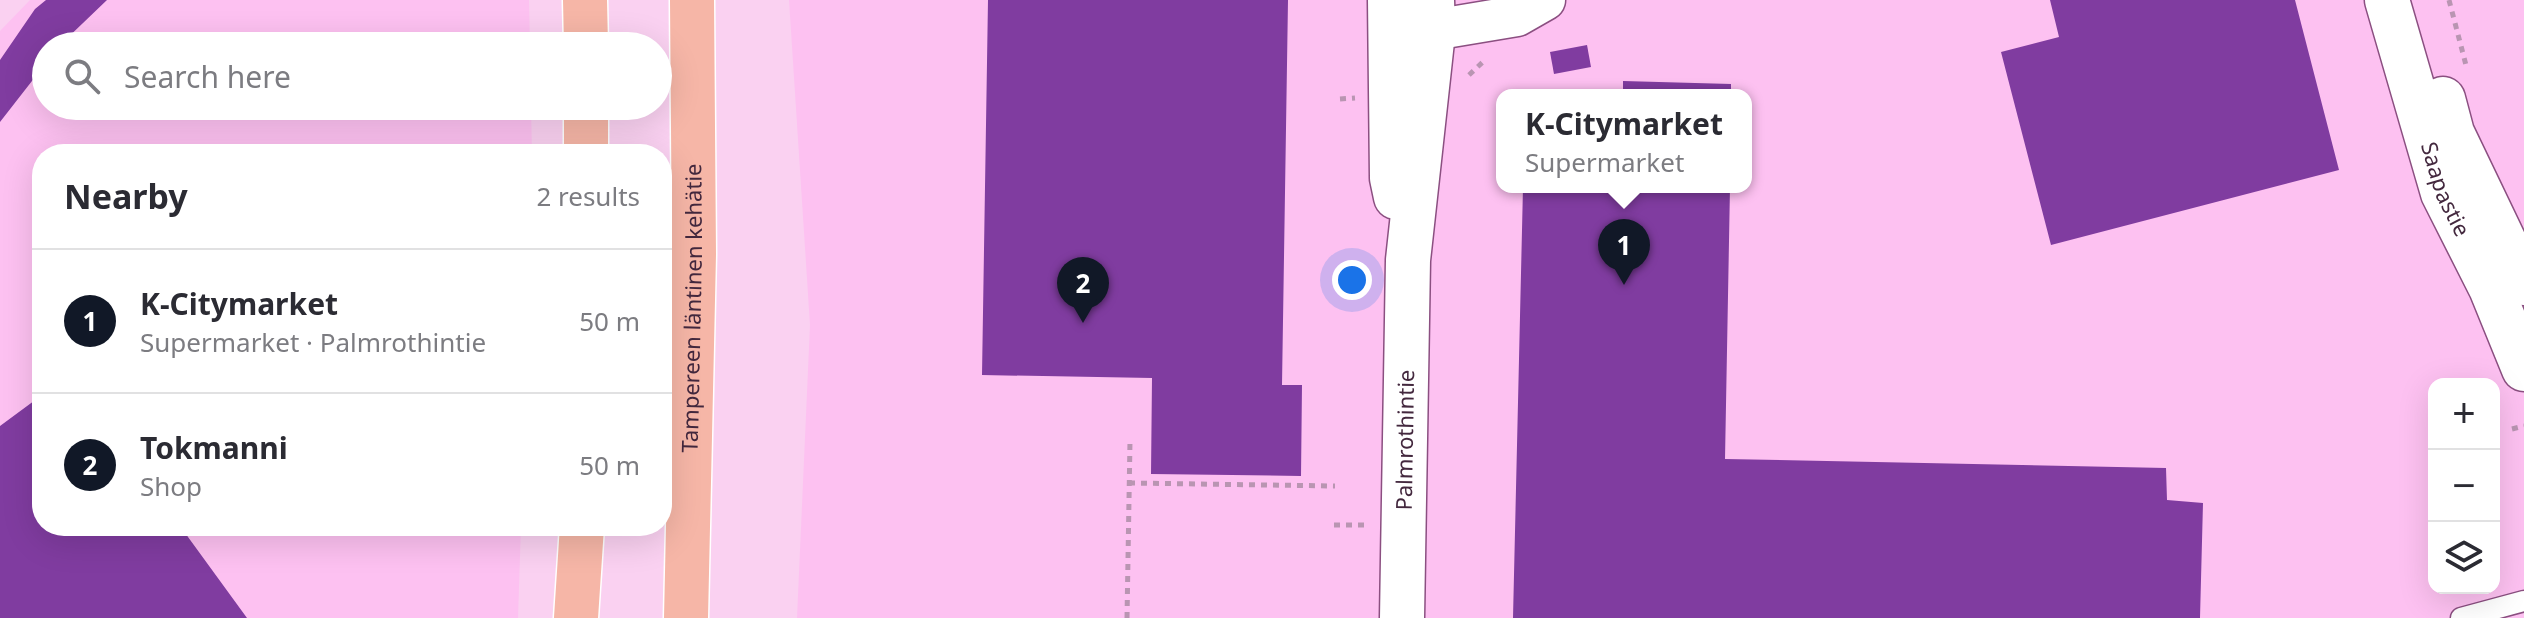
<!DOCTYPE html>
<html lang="en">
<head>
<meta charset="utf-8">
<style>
  :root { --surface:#fff; --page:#f7f7f7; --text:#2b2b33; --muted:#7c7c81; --line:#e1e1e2; --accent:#111827 }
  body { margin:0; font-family:"Noto Sans",sans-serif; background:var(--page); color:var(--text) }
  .controls { position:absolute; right:24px; bottom:24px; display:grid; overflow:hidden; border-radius:16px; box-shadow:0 8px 32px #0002 }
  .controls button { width:72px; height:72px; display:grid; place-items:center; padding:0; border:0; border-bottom:2px solid var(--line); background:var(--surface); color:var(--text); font:40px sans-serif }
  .you { position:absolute; left:1352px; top:280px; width:28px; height:28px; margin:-20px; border:6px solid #fff; border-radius:50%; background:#1a73e8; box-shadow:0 0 0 12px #1a73e833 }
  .badge { display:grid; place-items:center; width:52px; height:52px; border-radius:50%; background:var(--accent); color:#fff; font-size:26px; font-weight:700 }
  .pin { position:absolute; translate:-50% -66px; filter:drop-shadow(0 2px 4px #0008) }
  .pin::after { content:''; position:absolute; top:42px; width:28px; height:24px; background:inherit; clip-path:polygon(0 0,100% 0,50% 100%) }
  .popup { position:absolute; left:1496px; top:89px; width:256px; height:104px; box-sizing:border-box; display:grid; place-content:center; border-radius:16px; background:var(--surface); filter:drop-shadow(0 2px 6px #0005); font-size:26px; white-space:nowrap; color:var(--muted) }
  .popup b { font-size:30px; color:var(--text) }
  .popup::after { content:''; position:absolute; left:50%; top:100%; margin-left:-16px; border:16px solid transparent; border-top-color:var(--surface) }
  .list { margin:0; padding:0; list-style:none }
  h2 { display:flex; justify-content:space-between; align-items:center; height:104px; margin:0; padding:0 32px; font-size:34px }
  h2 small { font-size:26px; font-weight:400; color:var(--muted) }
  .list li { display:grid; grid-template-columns:52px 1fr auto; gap:24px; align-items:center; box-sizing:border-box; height:144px; padding:0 32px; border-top:2px solid var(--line) }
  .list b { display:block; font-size:30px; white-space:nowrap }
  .list p { margin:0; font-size:26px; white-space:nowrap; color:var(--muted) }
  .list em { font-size:26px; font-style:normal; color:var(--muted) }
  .icon { flex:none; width:44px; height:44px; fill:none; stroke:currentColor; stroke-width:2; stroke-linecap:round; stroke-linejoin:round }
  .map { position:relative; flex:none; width:2524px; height:618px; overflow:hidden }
  .search { position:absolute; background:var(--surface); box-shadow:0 8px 32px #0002; left:32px; top:32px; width:640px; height:88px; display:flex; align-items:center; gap:20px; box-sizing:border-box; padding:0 28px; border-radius:44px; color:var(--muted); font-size:30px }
  .panel { position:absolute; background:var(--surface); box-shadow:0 8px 32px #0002; left:32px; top:144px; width:640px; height:392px; border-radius:32px }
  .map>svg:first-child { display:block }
  .built { fill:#fdc1f1; fill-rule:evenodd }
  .building { fill:#803ca0 }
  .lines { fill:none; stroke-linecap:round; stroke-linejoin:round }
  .lane-casing { stroke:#8b4f81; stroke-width:23 }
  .street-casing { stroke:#8b4f81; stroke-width:43 }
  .secondary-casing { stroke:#8b4f81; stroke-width:47 }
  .highway-casing { stroke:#fff; stroke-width:47 }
  .path { stroke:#b995b2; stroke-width:5; stroke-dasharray:6 6; stroke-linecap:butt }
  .lane { stroke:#fff; stroke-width:20 }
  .street { stroke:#fff; stroke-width:40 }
  .secondary { stroke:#fff; stroke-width:44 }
  .highway { stroke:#f6b6a7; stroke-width:44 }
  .labels { text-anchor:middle; stroke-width:8; stroke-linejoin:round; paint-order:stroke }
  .street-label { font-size:22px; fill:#43283e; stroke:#fff }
</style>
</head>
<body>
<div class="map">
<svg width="2524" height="618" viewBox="0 0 2524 618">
  <rect width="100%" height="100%" fill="#fad1f1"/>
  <!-- built -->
  <g class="built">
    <polygon points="30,0 529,0 530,46 46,46 46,106 531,106 532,154 42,154 42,526 521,526 518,618 0,618 0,31"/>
    <path d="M789,0H2524V618H797L810,325ZM1502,95H1746V187H1502ZM2434,384H2494V588H2434Z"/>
  </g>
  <!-- building -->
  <g class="building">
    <polygon points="46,0 107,0 59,46 46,46 46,63 0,122 0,60 35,9"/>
    <polygon points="988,0 1288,0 1282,385 1302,385 1301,476 1151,474 1152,378 982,375"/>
    <polygon points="2050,0 2295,0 2339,170 2051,245 2001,52 2059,37"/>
    <polygon points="1587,45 1591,67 1554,74 1550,52"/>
    <polygon points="1623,81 1731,84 1731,95 1623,95"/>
    <polygon points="1523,187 1730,187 1725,459 2166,468 2167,500 2203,503 2200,618 1513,618"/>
    <polygon points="42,395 42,526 180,526 247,618 0,618 0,426"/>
  </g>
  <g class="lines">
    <!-- lane casing -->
    <g class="lane-casing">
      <polyline id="lane" points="2461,618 2524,601"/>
    </g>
    <!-- street casing -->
    <g class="street-casing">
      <polyline id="street" points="1403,35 1517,16 1545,0"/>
    </g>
    <!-- secondary casing -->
    <g class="secondary-casing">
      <g id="secondary">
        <polyline points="1390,0 1392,178 1396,197"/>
        <path id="s1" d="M2387,0L2443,193L2491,288L2524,369"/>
        <polyline points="2443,99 2452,133 2524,283"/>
        <path id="s2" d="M1402,618L1408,260L1433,32L1432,0"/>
      </g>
    </g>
    <!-- highway casing -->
    <g class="highway-casing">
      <g id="highway">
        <polyline points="585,0 586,46"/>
        <polyline points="586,154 586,106"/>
        <polyline points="576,618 582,526"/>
        <path id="s3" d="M686,618L694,254L692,0"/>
      </g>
    </g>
    <!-- path -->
    <g class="path">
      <polyline points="2449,0 2467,69"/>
      <polyline points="1469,75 1485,60"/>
      <polyline points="1340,99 1355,98"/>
      <polyline points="2512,429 2524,426"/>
      <polyline points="1129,483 1335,486"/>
      <polyline points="1334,525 1367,525"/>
      <polyline points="1127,618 1130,441"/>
    </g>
    <!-- lane -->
    <use href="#lane" class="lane"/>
    <!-- street -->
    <use href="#street" class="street"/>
    <!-- secondary -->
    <use href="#secondary" class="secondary"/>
    <!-- highway -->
    <use href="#highway" class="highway"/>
  </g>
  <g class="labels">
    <!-- street labels -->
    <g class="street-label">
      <text dy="8" stroke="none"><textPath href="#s1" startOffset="198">Saapastie</textPath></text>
      <text dy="8" stroke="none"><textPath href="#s3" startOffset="310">Tampereen läntinen kehätie</textPath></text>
      <text dy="8" stroke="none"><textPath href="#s2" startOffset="178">Palmrothintie</textPath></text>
    </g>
  </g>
</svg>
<div class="controls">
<button>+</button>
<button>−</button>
<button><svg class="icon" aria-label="layers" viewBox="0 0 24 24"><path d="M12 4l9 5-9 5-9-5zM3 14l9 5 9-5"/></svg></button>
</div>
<div class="you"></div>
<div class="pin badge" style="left:1624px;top:285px">1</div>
<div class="popup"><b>K-Citymarket</b>Supermarket</div>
<div class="pin badge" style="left:1083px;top:323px">2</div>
<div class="search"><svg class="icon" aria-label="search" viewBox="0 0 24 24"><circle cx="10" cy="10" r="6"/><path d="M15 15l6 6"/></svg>Search here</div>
<section class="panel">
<h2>Nearby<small>2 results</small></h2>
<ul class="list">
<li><span class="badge">1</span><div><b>K-Citymarket</b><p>Supermarket · Palmrothintie</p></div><em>50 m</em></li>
<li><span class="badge">2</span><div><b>Tokmanni</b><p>Shop</p></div><em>50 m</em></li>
</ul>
</section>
</div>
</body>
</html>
